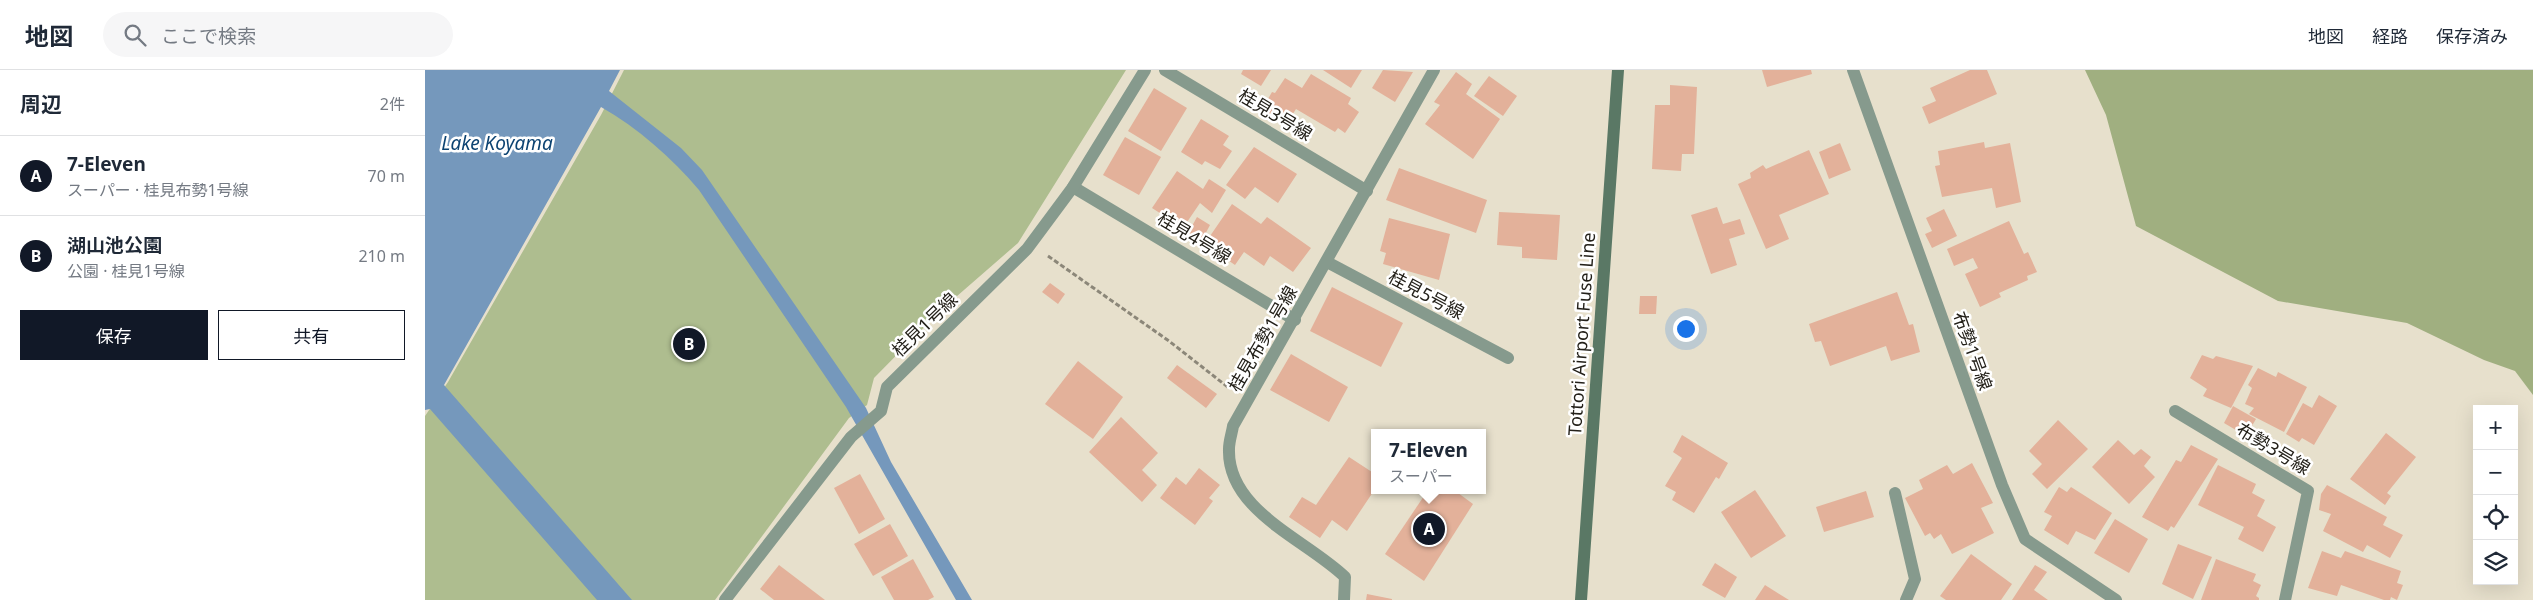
<!DOCTYPE html>
<html lang="ja">
<head>
<meta charset="utf-8">
<style>
  :root { --surface:#fff; --page:#f6f6f7; --text:#1f2937; --muted:#747a83; --line:#e0e1e3; --accent:#111827 }
  body { margin:0; font-family:"Noto Sans","Noto Sans JP",sans-serif; background:var(--page); color:var(--text) }
  .controls { position:absolute; right:15px; bottom:15px; display:grid; overflow:hidden; border-radius:0px; box-shadow:0 5px 20px #0002 }
  .controls button { width:45px; height:45px; display:grid; place-items:center; padding:0; border:0; border-bottom:1px solid var(--line); background:var(--surface); color:var(--text); font:25px sans-serif }
  .you { position:absolute; left:1260px; top:258px; width:18px; height:18px; margin:-12px; border:4px solid #fff; border-radius:50%; background:#1a73e8; box-shadow:0 0 0 8px #1a73e833 }
  .badge { display:grid; place-items:center; width:32px; height:32px; border-radius:50%; background:var(--accent); color:#fff; font-size:16px; font-weight:700 }
  .pin { position:absolute; translate:-50% -50%; border:2px solid #fff; box-shadow:0 1px 5px #0006 }
  .popup { position:absolute; left:946px; top:359px; width:115px; height:65px; box-sizing:border-box; display:grid; place-content:center; border-radius:0px; background:var(--surface); filter:drop-shadow(0 1px 4px #0005); font-size:16px; white-space:nowrap; color:var(--muted) }
  .popup b { font-size:19px; color:var(--text) }
  .popup::after { content:''; position:absolute; left:50%; top:100%; margin-left:-10px; border:10px solid transparent; border-top-color:var(--surface) }
  .list { margin:0; padding:0; list-style:none }
  h2 { display:flex; justify-content:space-between; align-items:center; height:65px; margin:0; padding:0 20px; font-size:21px }
  h2 small { font-size:16px; font-weight:400; color:var(--muted) }
  .list li { display:grid; grid-template-columns:32px 1fr auto; gap:15px; align-items:center; box-sizing:border-box; height:80px; padding:0 20px; border-top:1px solid var(--line) }
  .list b { display:block; font-size:19px; white-space:nowrap }
  .list p { margin:0; font-size:16px; white-space:nowrap; color:var(--muted) }
  .list em { font-size:16px; font-style:normal; color:var(--muted) }
  .actions { display:flex; gap:10px; padding:15px 20px }
  .actions a { flex:1; padding:11px 0; border:1px solid var(--accent); border-radius:0px; text-align:center; font-size:18px; color:var(--accent) }
  .actions .main { background:var(--accent); color:#fff }
  .icon { flex:none; width:28px; height:28px; fill:none; stroke:currentColor; stroke-width:2; stroke-linecap:round; stroke-linejoin:round }
  .map { position:relative; flex:none; width:2108px; height:530px; overflow:hidden }
  header { display:flex; align-items:center; gap:30px; box-sizing:border-box; height:70px; padding:0 25px; background:var(--surface); border-bottom:1px solid var(--line) }
  header strong { font-size:24px }
  nav { display:flex; gap:28px; margin-inline-start:auto; font-size:18px }
  .search { width:350px; height:45px; background:var(--page); display:flex; align-items:center; gap:12px; box-sizing:border-box; padding:0 18px; border-radius:28px; color:var(--muted); font-size:19px }
  main { display:flex }
  aside { flex:1; background:var(--surface) }
  .map>svg:first-child { display:block }
  .green { fill:#aebd8f }
  .forest { fill:#a0af80 }
  .water { fill:#7598bc }
  .building { fill:#e3b19a }
  .lines { fill:none; stroke-linecap:round; stroke-linejoin:round }
  .path { stroke:#8c8779; stroke-width:3; stroke-dasharray:5 2.5; stroke-linecap:butt }
  .minor { stroke:#869a8d; stroke-width:12 }
  .secondary { stroke:#5a7865; stroke-width:12 }
  .labels { text-anchor:middle; stroke-width:5; stroke-linejoin:round; paint-order:stroke }
  .street-label { font-size:18px; fill:#24211a; stroke:#fff }
  .water-label { font-size:19px; font-style:italic; fill:#0c4372; stroke:#fff }
</style>
</head>
<body>
<header>
<strong>地図</strong>
<div class="search"><svg class="icon" aria-label="search" viewBox="0 0 24 24"><circle cx="10" cy="10" r="6"/><path d="M15 15l6 6"/></svg>ここで検索</div>
<nav><a>地図</a><a>経路</a><a>保存済み</a></nav>
</header>
<main>
<aside>
<h2>周辺<small>2件</small></h2>
<ul class="list">
<li><span class="badge">A</span><div><b>7-Eleven</b><p>スーパー · 桂見布勢1号線</p></div><em>70 m</em></li>
<li><span class="badge">B</span><div><b>湖山池公園</b><p>公園 · 桂見1号線</p></div><em>210 m</em></li>
</ul>
<div class="actions"><a class="main">保存</a><a>共有</a></div>
</aside>
<div class="map">
<svg width="2108" height="530" viewBox="0 0 2108 530">
  <rect width="100%" height="100%" fill="#e7e0cc"/>
  <!-- green -->
  <polygon class="green" points="199,0 701,0 593,173 516,240 449,308 442,335 424,348 290,530 0,530 0,346 23,312 176,45"/>
  <!-- forest -->
  <polygon class="forest" points="1660,0 2108,0 2108,325 2090,301 2059,290 1982,253 1853,231 1711,156 1681,45"/>
  <!-- water -->
  <path class="water" d="M0,0H195L184,21L256,78L277,100L441,338L466,392L547,530H531L421,337L274,120C247,88 213,58 176,37L19,315L207,530H172L5,339L0,340Z"/>
  <!-- building -->
  <g class="building">
    <polygon points="818,0 846,0 836,16 816,4"/>
    <polygon points="898,0 937,0 926,18"/>
    <polygon points="958,0 988,2 970,32 947,18"/>
    <polygon points="1337,0 1386,0 1387,4 1342,17"/>
    <polygon points="1545,0 1562,0 1572,24 1504,54 1497,37 1511,31 1505,18"/>
    <polygon points="1031,2 1047,14 1041,24 1075,49 1048,89 1000,54 1015,35 1009,32"/>
    <polygon points="886,4 926,28 923,34 934,42 920,63 913,58 910,62 871,39 861,55 836,41 847,22 850,23 860,8 877,18"/>
    <polygon points="1064,6 1092,26 1078,46 1049,26"/>
    <polygon points="1245,15 1272,17 1269,84 1257,84 1256,101 1227,99 1230,35 1245,35"/>
    <polygon points="729,18 762,38 736,81 703,61"/>
    <polygon points="776,49 804,66 798,75 807,81 795,99 780,91 777,95 756,82"/>
    <polygon points="700,67 736,87 714,125 678,105"/>
    <polygon points="1559,72 1560,78 1585,73 1596,132 1571,138 1567,118 1517,127 1510,96 1515,95 1513,81"/>
    <polygon points="1415,73 1426,100 1404,109 1394,82"/>
    <polygon points="829,77 872,104 853,133 830,117 820,129 801,115"/>
    <polygon points="1384,80 1404,124 1354,145 1364,169 1341,179 1313,114 1326,108 1325,103 1338,95 1341,99"/>
    <polygon points="974,98 1062,130 1051,163 961,130"/>
    <polygon points="752,101 778,119 784,109 801,120 787,143 775,133 758,158 727,138"/>
    <polygon points="807,134 836,154 842,147 886,178 868,202 845,186 839,196 819,182 810,195 794,184 798,179 783,169"/>
    <polygon points="1292,137 1298,154 1315,149 1320,164 1304,169 1312,195 1286,204 1266,145"/>
    <polygon points="1519,139 1532,166 1507,178 1500,164 1507,161 1501,148"/>
    <polygon points="1074,142 1135,145 1132,190 1097,188 1097,177 1072,175"/>
    <polygon points="772,147 785,155 776,172 762,165"/>
    <polygon points="964,148 1025,164 1014,210 958,194 961,183 955,181"/>
    <polygon points="1584,151 1599,184 1603,182 1612,202 1602,206 1603,210 1574,223 1576,227 1555,237 1540,204 1553,198 1548,188 1529,196 1522,179"/>
    <polygon points="625,213 640,224 633,234 617,222"/>
    <polygon points="907,217 978,253 956,297 885,261"/>
    <polygon points="1472,222 1484,255 1488,254 1495,282 1466,291 1461,276 1405,296 1396,271 1390,272 1384,254"/>
    <polygon points="1215,226 1232,226 1231,244 1214,244"/>
    <polygon points="866,284 923,317 904,352 845,320"/>
    <polygon points="1777,285 1788,289 1791,286 1828,296 1806,338 1778,326 1782,319 1765,308"/>
    <polygon points="653,291 698,327 668,369 620,334"/>
    <polygon points="752,295 792,324 781,338 742,308"/>
    <polygon points="1833,298 1851,307 1853,302 1882,317 1859,362 1824,344 1829,338 1820,334 1827,318 1823,315"/>
    <polygon points="1894,325 1912,336 1889,375 1877,368 1874,372 1861,364 1878,333 1887,338"/>
    <polygon points="1808,336 1831,349 1821,366 1799,353"/>
    <polygon points="696,347 733,383 717,400 732,415 717,432 664,382"/>
    <polygon points="1633,350 1663,379 1622,419 1607,404 1617,394 1604,381"/>
    <polygon points="1961,363 1991,387 1962,423 1966,426 1960,435 1925,409"/>
    <polygon points="1257,365 1303,393 1294,409 1291,407 1269,443 1247,430 1251,422 1240,416 1257,388 1248,382"/>
    <polygon points="1693,370 1709,385 1716,379 1726,387 1719,396 1730,407 1704,434 1667,397"/>
    <polygon points="1766,375 1793,389 1749,458 1746,456 1743,461 1717,447 1751,390 1756,392"/>
    <polygon points="924,387 950,404 950,419 922,461 907,450 895,468 864,447 877,427 891,435"/>
    <polygon points="1547,393 1568,433 1556,438 1569,463 1527,484 1516,464 1509,469 1505,463 1500,466 1480,428 1498,419 1494,410 1522,395 1528,404"/>
    <polygon points="1793,395 1831,414 1827,423 1840,430 1832,446 1851,457 1838,482 1813,469 1819,457 1773,435"/>
    <polygon points="774,398 795,415 784,428 788,431 770,455 735,428 751,407 761,415"/>
    <polygon points="435,404 460,449 434,464 409,418"/>
    <polygon points="1902,415 1962,447 1958,455 1978,465 1965,488 1942,475 1938,482 1898,461 1906,444 1894,440 1896,424"/>
    <polygon points="1634,417 1642,422 1646,417 1687,443 1670,470 1651,461 1643,475 1619,460 1627,446 1619,442"/>
    <polygon points="1003,420 1029,420 1048,434 999,511 960,484"/>
    <polygon points="1330,420 1361,466 1326,488 1296,442"/>
    <polygon points="1441,421 1449,447 1399,462 1391,437"/>
    <polygon points="1690,449 1723,469 1704,503 1669,483"/>
    <polygon points="465,454 483,486 448,506 429,474"/>
    <polygon points="1753,474 1787,487 1768,529 1737,514"/>
    <polygon points="1897,481 1916,488 1920,481 1976,501 1972,513 1978,515 1972,530 1966,527 1965,530 1959,530 1916,515 1912,526 1883,518"/>
    <polygon points="1546,484 1587,514 1576,530 1521,530 1515,526"/>
    <polygon points="488,489 509,527 503,530 469,530 456,507"/>
    <polygon points="1791,489 1831,504 1828,511 1836,515 1831,526 1834,528 1834,530 1776,530"/>
    <polygon points="1290,493 1312,507 1300,528 1277,515"/>
    <polygon points="354,495 400,530 349,530 335,519"/>
    <polygon points="1610,495 1622,502 1609,520 1623,530 1587,530"/>
    <polygon points="1340,515 1364,530 1330,530"/>
    <polygon points="942,524 967,529 967,530 941,530"/>
  </g>
  <g class="lines">
    <!-- path -->
    <polyline class="path" points="623,186 744,271 804,318"/>
    <!-- minor -->
    <g class="minor">
      <polyline points="740,0 942,121"/>
      <polyline points="1428,0 1577,415 1600,469 1691,530"/>
      <polyline points="648,117 870,250"/>
      <polyline points="902,192 1083,288"/>
      <polyline points="1750,341 1883,421 1860,530"/>
      <polyline points="1470,423 1490,509 1481,530"/>
      <polyline points="300,530 426,367 456,341 462,317 602,179 648,117 720,0"/>
      <path d="M919,530L920,507C882,470 802,441 804,379C804,371 807,363 808,356L1009,0"/>
    </g>
    <!-- secondary -->
    <polyline class="secondary" points="1156,530 1193,0"/>
  </g>
  <g class="labels">
    <!-- street labels -->
    <g class="street-label">
      <text transform="translate(850 45) rotate(31)" y="6">桂見3号線</text>
      <text transform="translate(769 168) rotate(31)" y="6">桂見4号線</text>
      <text transform="translate(1001 225) rotate(28)" y="6">桂見5号線</text>
      <text transform="translate(500 255) rotate(-44)" y="6">桂見1号線</text>
      <text transform="translate(1157 264) rotate(-86)" y="6">Tottori Airport Fuse Line</text>
      <text transform="translate(838 269) rotate(-60)" y="6">桂見布勢1号線</text>
      <text transform="translate(1547 281) rotate(70)" y="6">布勢1号線</text>
      <text transform="translate(1848 379) rotate(31)" y="6">布勢3号線</text>
    </g>
    <!-- water labels -->
    <g class="water-label">
      <text x="72" y="80">Lake Koyama</text>
    </g>
  </g>
</svg>
<div class="controls">
<button>+</button>
<button>−</button>
<button><svg class="icon" aria-label="locate" viewBox="0 0 24 24"><circle cx="12" cy="12" r="6"/><path d="M12 2v4M12 18v4M2 12h4M18 12h4"/></svg></button>
<button><svg class="icon" aria-label="layers" viewBox="0 0 24 24"><path d="M12 4l9 5-9 5-9-5zM3 14l9 5 9-5"/></svg></button>
</div>
<div class="you"></div>
<div class="pin badge" style="left:1004px;top:459px">A</div>
<div class="popup"><b>7-Eleven</b>スーパー</div>
<div class="pin badge" style="left:264px;top:274px">B</div>
</div>
</main>
</body>
</html>
